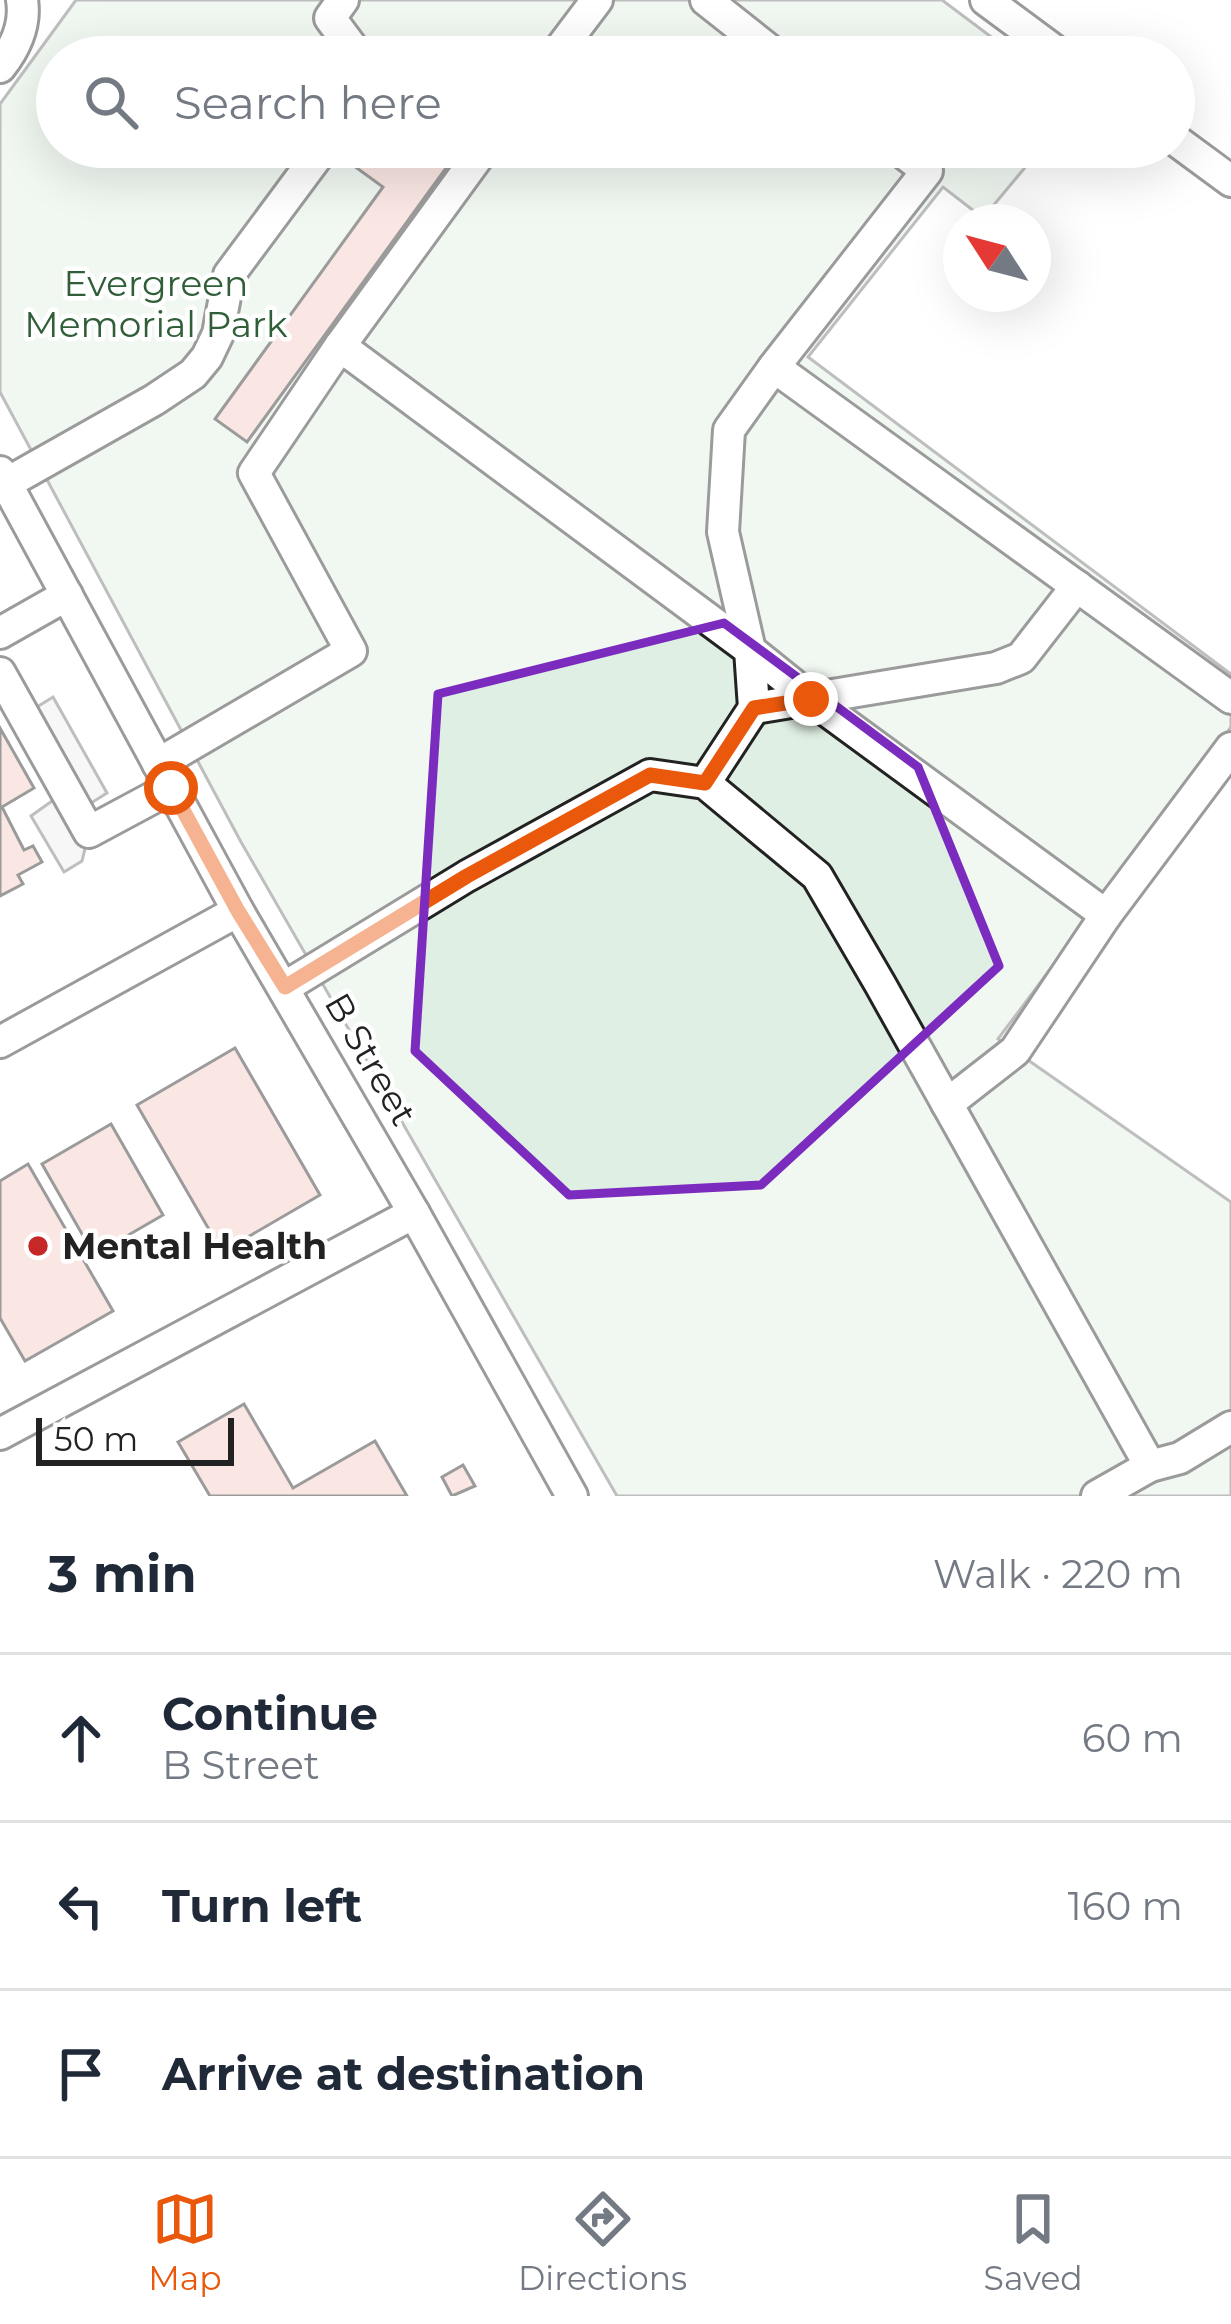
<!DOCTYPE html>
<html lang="en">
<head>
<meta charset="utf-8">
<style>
  :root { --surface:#fff; --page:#f6f6f7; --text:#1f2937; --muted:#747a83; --line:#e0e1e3; --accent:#ea580c }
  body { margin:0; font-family:Montserrat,sans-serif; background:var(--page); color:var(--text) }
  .compass { position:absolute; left:943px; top:204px; width:108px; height:108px; border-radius:50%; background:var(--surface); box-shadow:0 12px 48px #0002; rotate:306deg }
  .scale { position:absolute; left:36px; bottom:30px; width:198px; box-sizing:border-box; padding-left:12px; border:6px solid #222; border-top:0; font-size:33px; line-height:42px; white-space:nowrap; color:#222; -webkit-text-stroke:9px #fff; paint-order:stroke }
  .stop { position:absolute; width:36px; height:36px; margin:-27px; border:9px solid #ea580c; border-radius:50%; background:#fff }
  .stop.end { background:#ea580c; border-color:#fff; box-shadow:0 3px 12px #0008 }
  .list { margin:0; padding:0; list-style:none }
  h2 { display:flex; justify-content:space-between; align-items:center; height:156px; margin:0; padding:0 48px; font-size:51px }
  h2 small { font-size:39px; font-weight:400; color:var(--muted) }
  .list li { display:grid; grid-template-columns:78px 1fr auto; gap:36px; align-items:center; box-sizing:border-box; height:168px; padding:0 48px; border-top:3px solid var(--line) }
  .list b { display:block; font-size:45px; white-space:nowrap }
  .list p { margin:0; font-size:39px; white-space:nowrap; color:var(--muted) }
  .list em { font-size:39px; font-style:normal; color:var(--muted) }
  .icon { flex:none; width:66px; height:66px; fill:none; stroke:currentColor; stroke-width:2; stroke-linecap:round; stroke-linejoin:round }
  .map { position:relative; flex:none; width:1231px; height:1496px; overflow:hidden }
  .search { position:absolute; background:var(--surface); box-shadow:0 12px 48px #0002; left:36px; right:36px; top:36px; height:132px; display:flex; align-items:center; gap:30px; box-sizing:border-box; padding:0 42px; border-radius:66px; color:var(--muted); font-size:45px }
  .sheet { height:660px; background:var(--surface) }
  nav { display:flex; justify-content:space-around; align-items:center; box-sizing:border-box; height:168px; border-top:3px solid var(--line); background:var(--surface); font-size:33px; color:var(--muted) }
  nav a { display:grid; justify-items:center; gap:6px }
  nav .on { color:var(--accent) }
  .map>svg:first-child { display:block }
  .green { fill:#e0efe3; stroke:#6f6f6f; stroke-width:3 }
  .parking { fill:#ededed; stroke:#6f6f6f; stroke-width:3 }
  .building { fill:#f3c9c0; stroke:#222; stroke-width:3 }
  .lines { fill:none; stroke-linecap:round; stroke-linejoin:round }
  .minor-casing { stroke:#222; stroke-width:36 }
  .minor { stroke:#fff; stroke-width:30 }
  .route { stroke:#ea580c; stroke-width:15 }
  .marked { fill:none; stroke:#7b2cbf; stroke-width:9; stroke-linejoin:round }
  .poi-dot { fill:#c62828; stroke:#fff; stroke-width:4.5 }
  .labels { text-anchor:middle; stroke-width:9; stroke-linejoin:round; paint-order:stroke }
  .park-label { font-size:36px; fill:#2f5e38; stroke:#fff }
  .street-label { font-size:36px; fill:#222; stroke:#fff }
  .poi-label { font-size:36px; font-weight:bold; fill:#222; stroke:#fff; text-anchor:start }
</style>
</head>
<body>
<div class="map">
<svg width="1231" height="1496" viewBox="0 0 1231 1496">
  <rect width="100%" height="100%" fill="#fff"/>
  <!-- green -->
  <polygon class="green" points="76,0 942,0 1018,57 57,57 57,147 1042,147 983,218 943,187 808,357 1231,674 1231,727 998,1039 1231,1202 1231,1496 617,1496 241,842 0,392 0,104"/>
  <!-- parking -->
  <polygon class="parking" points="53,697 107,793 91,803 89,832 82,861 64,872 31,816 66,791 24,715"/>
  <!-- building -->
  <g class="building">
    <polygon points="328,147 396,147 407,155 413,147 426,147 449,164 247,442 215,419 383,187"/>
    <polygon points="0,728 34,788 2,807 24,850 33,846 42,862 18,875 23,884 0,896"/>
    <polygon points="235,1048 320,1195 222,1252 137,1105"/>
    <polygon points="111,1124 163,1215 94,1255 42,1164"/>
    <polygon points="28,1164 113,1311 25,1361 0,1318 0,1181"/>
    <polygon points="244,1404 293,1488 375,1441 407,1496 210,1496 178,1442"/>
    <polygon points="463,1465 475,1486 452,1496 442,1477"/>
  </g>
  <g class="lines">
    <!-- minor casing -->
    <g class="minor-casing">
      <g id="minor">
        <polyline points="343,0 330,18 359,57"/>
        <polyline points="706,0 778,57"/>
        <polyline points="986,0 1063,57"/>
        <polyline points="554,57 597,0"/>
        <path d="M0,67C15,48 26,25 22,0"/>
        <polyline points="1174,139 1231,181"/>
        <polyline points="896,147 927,171 774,367 729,430 723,532 750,650 811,699 1106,915 1231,748"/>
        <polyline points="340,346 750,650 754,708 705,783"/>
        <polyline points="774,367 1231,698"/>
        <polyline points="0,472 238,911 414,1213 572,1496"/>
        <polyline points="7,483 154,400 193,374 207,357 218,334 229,275 324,147"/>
        <polyline points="0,633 67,595"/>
        <polyline points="0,673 89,832 171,788"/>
        <polyline points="754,708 996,668 1021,658 1077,586"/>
        <polyline points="158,764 351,651 254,473 340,346 485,147"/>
        <polyline points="285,987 467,876 650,775 705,783 817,876 880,984 1150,1466 1097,1496"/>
        <polyline points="0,1042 238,911"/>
        <polyline points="947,1104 1015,1051 1106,915"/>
        <polyline points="0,1434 414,1213"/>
        <polyline points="1150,1466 1180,1458 1231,1427"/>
      </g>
    </g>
    <!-- minor -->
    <use href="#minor" class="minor"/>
  </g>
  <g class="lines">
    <!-- route -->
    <polyline class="route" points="171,788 238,911 285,987 467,876 650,775 705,783 754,708 811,699"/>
  </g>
  <!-- marked area -->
  <path d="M0 0H1231V1496H0ZM724,623L918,767L999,966L761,1185L569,1195L415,1051L438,694Z" fill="#fff" fill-opacity=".55" fill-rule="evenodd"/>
  <path class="marked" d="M724,623L918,767L999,966L761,1185L569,1195L415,1051L438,694Z"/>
  <!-- markers -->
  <circle class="poi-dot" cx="38" cy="1246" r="12"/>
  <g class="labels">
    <!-- park labels -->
    <g class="park-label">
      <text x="156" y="296">Evergreen<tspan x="156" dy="41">Memorial Park</tspan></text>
    </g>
    <!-- street labels -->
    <g class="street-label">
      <text transform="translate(371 1059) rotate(60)" y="13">B Street</text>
    </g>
    <!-- poi labels -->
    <g class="poi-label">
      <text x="62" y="1259">Mental Health</text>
    </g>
  </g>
</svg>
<svg class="compass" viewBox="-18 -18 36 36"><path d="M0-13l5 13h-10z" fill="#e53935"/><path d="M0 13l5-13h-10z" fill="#747a83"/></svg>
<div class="scale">50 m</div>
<div class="stop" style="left:171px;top:788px"></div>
<div class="stop end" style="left:811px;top:699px"></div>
<div class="search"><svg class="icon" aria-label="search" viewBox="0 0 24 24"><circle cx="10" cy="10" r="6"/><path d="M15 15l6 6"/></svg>Search here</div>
</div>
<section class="sheet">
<h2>3 min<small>Walk · 220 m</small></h2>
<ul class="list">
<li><svg class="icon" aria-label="ahead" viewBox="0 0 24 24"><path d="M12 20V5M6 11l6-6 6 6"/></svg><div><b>Continue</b><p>B Street</p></div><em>60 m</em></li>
<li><svg class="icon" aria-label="left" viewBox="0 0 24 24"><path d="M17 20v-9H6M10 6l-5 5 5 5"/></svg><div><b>Turn left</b></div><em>160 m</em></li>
<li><svg class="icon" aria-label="arrive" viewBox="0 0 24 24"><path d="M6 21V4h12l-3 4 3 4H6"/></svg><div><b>Arrive at destination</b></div></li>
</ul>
</section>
<nav>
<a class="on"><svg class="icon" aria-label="map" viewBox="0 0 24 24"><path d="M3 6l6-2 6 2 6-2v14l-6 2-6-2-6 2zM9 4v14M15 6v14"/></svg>Map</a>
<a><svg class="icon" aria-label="directions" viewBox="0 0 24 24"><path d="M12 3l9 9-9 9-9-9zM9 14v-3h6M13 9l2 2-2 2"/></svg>Directions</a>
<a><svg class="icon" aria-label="saved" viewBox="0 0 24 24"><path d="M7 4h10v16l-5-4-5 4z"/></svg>Saved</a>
</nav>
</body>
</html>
